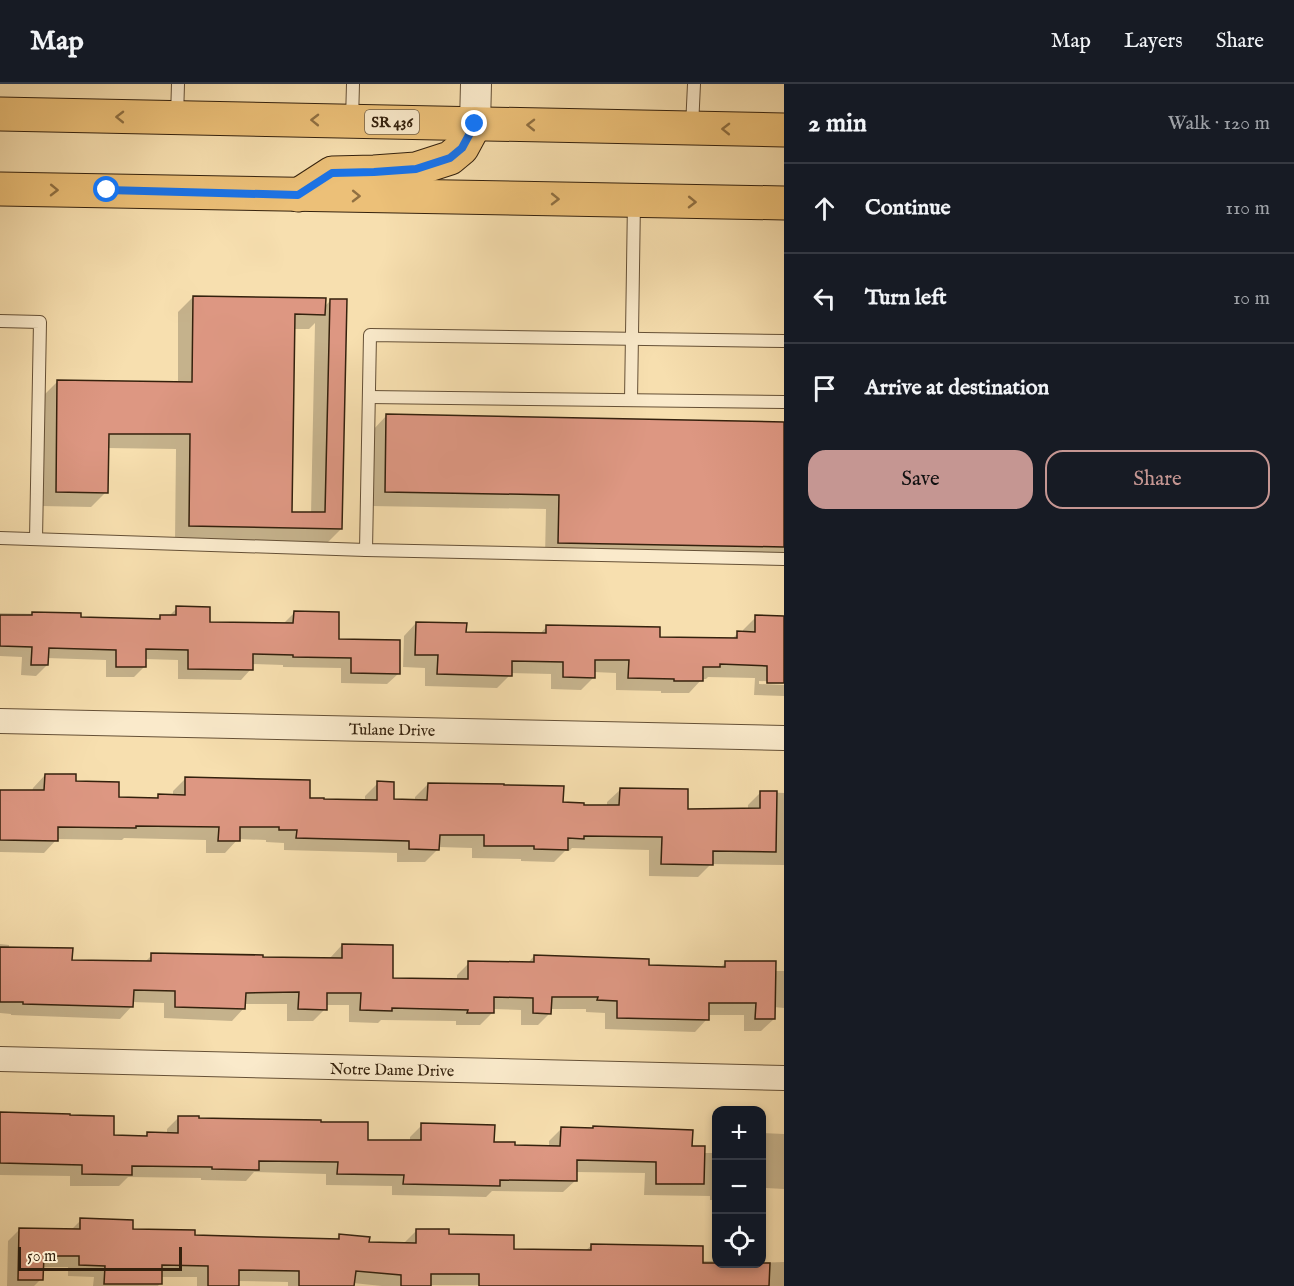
<!DOCTYPE html>
<html lang="en">
<head>
<meta charset="utf-8">
<style>
  :root { --surface:#171b24; --page:#242831; --text:#f1f3f6; --muted:#9ea1a6; --line:#363941; --accent:#c59692 }
  body { margin:0; font-family:"IM FELL English",serif; background:var(--page); color:var(--text) }
  .controls { position:absolute; right:18px; bottom:18px; display:grid; overflow:hidden; border-radius:12px; box-shadow:0 3px 9px #0003 }
  .controls button { width:54px; height:54px; display:grid; place-items:center; padding:0; border:0; border-bottom:2px solid var(--line); background:var(--surface); color:var(--text); font:30px sans-serif }
  .scale { position:absolute; left:18px; bottom:15px; width:164px; box-sizing:border-box; padding-left:6px; border:3px solid #34210d; border-top:0; font-size:16px; line-height:21px; white-space:nowrap; color:#34210d; -webkit-text-stroke:4px #faeacb; paint-order:stroke }
  .stop { position:absolute; width:18px; height:18px; margin:-14px; border:4px solid #1a73e8; border-radius:50%; background:#fff }
  .stop.end { background:#1a73e8; border-color:#fff; box-shadow:0 2px 6px #0008 }
  .list { margin:0; padding:0; list-style:none }
  h2 { display:flex; justify-content:space-between; align-items:center; height:78px; margin:0; padding:0 24px; font-size:26px }
  h2 small { font-size:20px; font-weight:400; color:var(--muted) }
  .list li { display:grid; grid-template-columns:39px 1fr auto; gap:18px; align-items:center; box-sizing:border-box; height:90px; padding:0 24px; border-top:2px solid var(--line) }
  .list b { display:block; font-size:22px; white-space:nowrap }
  .list em { font-size:20px; font-style:normal; color:var(--muted) }
  .actions { display:flex; gap:12px; padding:18px 24px }
  .actions a { flex:1; padding:14px 0; border:2px solid var(--accent); border-radius:18px; text-align:center; font-size:21px; color:var(--accent) }
  .actions .main { background:var(--accent); color:#111 }
  .icon { flex:none; width:33px; height:33px; fill:none; stroke:currentColor; stroke-width:2; stroke-linecap:round; stroke-linejoin:round }
  .map { position:relative; flex:none; width:784px; height:1202px; overflow:hidden }
  header { display:flex; align-items:center; gap:36px; box-sizing:border-box; height:84px; padding:0 30px; background:var(--surface); border-bottom:2px solid var(--line) }
  header strong { font-size:28px }
  nav { display:flex; gap:33px; margin-inline-start:auto; font-size:21px }
  main { display:flex }
  aside { flex:1; background:var(--surface) }
  .map>svg:first-child { display:block }
  .shadow { fill:#0003; fill-rule:evenodd }
  .building { fill:#dd9782; stroke:#34210d; stroke-width:1.5 }
  .lines { fill:none; stroke-linecap:round; stroke-linejoin:round }
  .service-casing { stroke:#655036; stroke-width:14 }
  .minor-casing { stroke:#655036; stroke-width:26 }
  .tertiary-casing { stroke:#655036; stroke-width:32 }
  .primary-casing { stroke:#34210d; stroke-width:35 }
  .service { stroke:#faeacb; stroke-width:12 }
  .minor { stroke:#faeacb; stroke-width:24 }
  .tertiary { stroke:#faeacb; stroke-width:30 }
  .primary { stroke:#ecc078; stroke-width:33 }
  .oneway { stroke:#907042 }
  .route { stroke:#1a73e8; stroke-width:8 }
  .labels { text-anchor:middle; stroke-width:6; stroke-linejoin:round; paint-order:stroke }
  .shield { fill:#faeacb; stroke:#6f5d46; stroke-width:1.5 }
  .shield-label { font-size:15px; font-weight:bold; fill:#34210d }
  .street-label { font-size:16px; fill:#34210d; stroke:#faeacb }
</style>
</head>
<body>
<header>
<strong>Map</strong>
<nav><a>Map</a><a>Layers</a><a>Share</a></nav>
</header>
<main>
<div class="map">
<svg width="784" height="1202" viewBox="0 0 784 1202">
  <rect width="100%" height="100%" fill="#f7dfaf"/>
  <filter id="stains"><feTurbulence type="fractalNoise" baseFrequency=".00333" numOctaves="4"/><feColorMatrix values="0 0 0 0 .2 0 0 0 0 .09 0 0 0 0 .02 0 0 0 .5 -.17"/></filter>
  <radialGradient id="worn" r=".72"><stop offset=".6" stop-color="#630" stop-opacity="0"/><stop offset="1" stop-color="#630" stop-opacity=".3"/></radialGradient>
  <!-- shadow -->
  <g class="shadow">
    <path d="M193,213L324,223L330,217L341,445L326,460L175,456L176,365L107,364L106,408L91,423L41,422L43,312L58,297L178,299V228ZM315,239L311,430L290,429L294,245H309Z"/>
    <polygon points="386,332 784,339 784,476 545,472 546,425 371,422 373,346"/>
    <polygon points="177,524 208,539 284,539 294,529 337,556 398,590 387,600 341,599 341,584 283,583 283,581 252,580 251,585 241,596 178,595 178,576 145,575 144,583 134,593 106,593 106,576 47,574 47,581 36,592 21,591 22,573 0,572 0,529 80,531 79,535 157,536 161,532 168,533"/>
    <polygon points="756,533 784,533 784,598 759,597 759,600 784,601 784,612 754,611 755,594 708,593 706,595 702,595 689,609 661,609 661,607 616,606 616,589 594,588 594,593 581,606 551,605 551,590 510,589 510,591 497,604 425,602 425,584 403,583 404,552 416,539 465,549 539,551 547,542 658,554 731,556 738,549 743,549 743,546"/>
    <polygon points="45,691 75,699 117,715 156,715 159,712 173,712 173,707 186,694 308,715 365,717 365,712 378,699 392,717 415,717 415,713 428,700 562,720 607,722 607,718 620,706 686,726 748,726 748,721 761,708 784,709 784,781 711,780 698,793 649,792 649,766 572,764 569,767 565,767 554,778 521,777 521,775 472,774 472,764 438,763 438,765 425,778 397,778 397,769 284,766 284,759 266,758 266,756 238,755 225,769 206,769 206,756 124,754 122,756 57,755 44,769 0,768 0,707 32,708 33,704"/>
    <polygon points="0,860 9,861 9,864 71,878 144,879 152,871 330,876 330,874 342,861 391,895 457,896 457,891 469,879 527,880 534,872 647,883 720,884 726,878 774,887 784,887 784,924 774,923 774,935 761,947 744,947 744,931 707,931 707,935 695,948 605,945 605,929 586,928 586,925 550,925 550,929 538,941 521,941 521,926 493,925 492,929 480,941 456,941 456,937 381,936 378,939 349,938 349,921 326,921 325,925 313,937 287,937 287,920 244,920 244,924 232,937 164,934 164,919 132,918 132,922 120,935 11,931 11,930 0,929"/>
    <polygon points="0,1029 112,1052 145,1053 148,1050 167,1050 167,1045 179,1033 198,1035 319,1039 367,1057 410,1058 410,1053 422,1041 493,1059 513,1063 549,1063 549,1057 561,1045 691,1063 703,1069 716,1069 716,1116 710,1116 710,1112 644,1111 645,1089 575,1088 575,1097 563,1108 492,1107 486,1113 392,1111 392,1102 326,1101 326,1090 254,1088 246,1097 201,1096 201,1094 128,1093 119,1102 70,1102 70,1092 0,1091"/>
    <polygon points="762,1049 784,1050 784,1105 766,1104 762,1110"/>
    <polygon points="81,1136 132,1146 194,1153 335,1157 340,1151 368,1160 405,1161 405,1158 417,1146 447,1151 512,1166 585,1167 592,1161 702,1177 716,1177 716,1180 784,1178 784,1202 430,1201 430,1202 382,1202 353,1199 353,1202 288,1202 288,1198 238,1197 238,1202 197,1202 197,1193 160,1193 160,1199 158,1202 93,1202 94,1193 68,1192 68,1183 42,1183 41,1195 34,1202 7,1202 8,1157 20,1145 71,1146"/>
  </g>
  <!-- building -->
  <g class="building">
    <polygon points="193,212 326,214 325,231 295,230 292,428 325,428 330,215 347,215 342,445 189,442 190,350 109,350 108,409 56,408 57,296 192,298"/>
    <polygon points="386,330 784,338 784,463 558,459 559,411 385,408"/>
    <polygon points="176,522 210,523 210,538 293,539 294,527 339,528 339,555 400,556 400,590 351,589 351,574 293,573 293,571 253,570 253,586 188,585 188,566 146,565 146,583 116,583 116,566 49,564 48,581 31,581 32,563 0,562 0,531 32,531 32,528 81,529 81,533 160,535 160,531 176,531"/>
    <polygon points="755,531 784,532 784,599 767,599 767,582 720,580 720,583 703,583 703,597 674,597 674,595 628,594 629,576 595,576 595,594 563,593 563,578 512,577 512,592 437,590 438,571 415,571 416,538 467,539 466,548 546,549 546,541 660,543 660,553 737,554 737,547 755,548"/>
    <polygon points="45,690 76,690 76,697 119,698 119,713 158,714 158,710 185,711 185,693 310,696 310,714 324,714 324,715 377,716 377,697 394,698 394,715 427,716 428,699 504,700 504,701 564,702 563,718 584,719 584,721 619,721 620,704 688,705 688,725 760,724 760,707 777,707 776,768 713,767 713,781 661,780 662,753 584,752 584,755 568,754 568,766 534,765 534,762 484,762 484,751 440,751 439,766 409,765 409,757 296,754 297,746 279,746 279,743 240,743 240,757 218,757 219,743 136,742 136,744 58,743 58,757 0,756 0,706 44,706"/>
    <polygon points="342,860 393,861 393,894 468,895 468,877 534,878 534,871 649,875 649,881 725,883 725,877 776,877 775,935 755,935 756,919 709,919 709,936 617,934 617,917 597,916 598,913 552,913 551,930 533,929 533,914 494,913 494,929 467,929 468,926 392,924 392,927 360,926 361,909 327,909 327,926 298,925 299,908 246,909 245,925 175,923 175,907 134,906 133,923 23,920 23,918 0,918 0,863 73,864 72,876 151,877 151,869 263,871 263,873 342,874"/>
    <polygon points="0,1028 70,1030 70,1031 114,1032 114,1051 147,1052 147,1048 178,1049 178,1032 199,1032 199,1034 321,1036 321,1038 368,1038 368,1056 421,1056 421,1039 495,1041 494,1058 515,1058 515,1061 560,1062 561,1043 593,1044 593,1042 693,1046 692,1062 705,1062 704,1100 656,1100 656,1078 577,1076 577,1097 500,1096 500,1102 403,1100 404,1091 337,1090 338,1078 259,1077 259,1086 212,1085 212,1083 132,1082 132,1091 82,1090 82,1081 0,1079"/>
    <polygon points="80,1134 133,1136 133,1145 195,1146 195,1151 339,1155 339,1150 370,1153 369,1158 416,1159 416,1145 449,1145 449,1150 514,1151 514,1165 591,1166 591,1160 703,1162 703,1179 770,1179 769,1202 479,1202 479,1190 431,1190 431,1202 401,1202 401,1191 356,1187 354,1202 299,1202 299,1187 239,1186 239,1202 208,1202 208,1182 162,1181 162,1200 104,1200 105,1182 79,1181 79,1172 44,1172 43,1196 18,1196 19,1144 80,1145"/>
  </g>
  <g class="lines">
    <!-- service casing -->
    <g class="service-casing">
      <g id="service">
        <polyline points="177,33 178,0"/>
        <polyline points="352,36 353,0"/>
        <polyline points="692,43 694,0"/>
        <polyline points="0,237 40,238 36,455"/>
        <polyline points="784,257 370,251 366,466 784,475"/>
        <polyline points="369,313 784,318"/>
        <polyline points="631,316 634,117"/>
        <polyline points="0,454 366,466"/>
      </g>
    </g>
    <!-- minor casing -->
    <g class="minor-casing">
      <g id="minor">
        <polyline points="0,637 784,654"/>
        <polyline points="0,975 784,994"/>
      </g>
    </g>
    <!-- tertiary casing -->
    <g class="tertiary-casing">
      <polyline id="tertiary" points="475,40 476,0"/>
    </g>
    <!-- primary casing -->
    <g class="primary-casing">
      <g id="primary">
        <polyline points="0,30 784,46"/>
        <polyline points="0,105 784,119"/>
        <polyline points="298,111 332,89 374,88 416,85 450,74 462,64 475,40"/>
      </g>
    </g>
    <!-- service -->
    <use href="#service" class="service"/>
    <!-- minor -->
    <use href="#minor" class="minor"/>
    <!-- tertiary -->
    <use href="#tertiary" class="tertiary"/>
    <!-- primary -->
    <use href="#primary" class="primary"/>
  </g>
  <!-- one-way arrows -->
  <defs><path id="oneway-chevron" d="M-2-3.5L2.5 0L-2 3.5" fill="none" stroke-width="1.6" stroke-linecap="round" stroke-linejoin="round" transform="scale(1.5)"/></defs>
  <g class="oneway">
    <use href="#oneway-chevron" transform="translate(120 33) rotate(-179)"/>
    <use href="#oneway-chevron" transform="translate(315 36) rotate(-179)"/>
    <use href="#oneway-chevron" transform="translate(531 41) rotate(-179)"/>
    <use href="#oneway-chevron" transform="translate(726 45) rotate(-179)"/>
    <use href="#oneway-chevron" transform="translate(54 106) rotate(1)"/>
    <use href="#oneway-chevron" transform="translate(356 112) rotate(1)"/>
    <use href="#oneway-chevron" transform="translate(555 115) rotate(1)"/>
    <use href="#oneway-chevron" transform="translate(692 118) rotate(1)"/>
  </g>
  <g class="lines">
    <!-- route -->
    <polyline class="route" points="107,106 298,111 332,89 374,88 416,85 450,74 462,64 475,40"/>
  </g>
  <g class="labels">
    <!-- shield labels -->
    <rect class="shield" x="365" y="26" width="54" height="24" rx="4.5"/>
    <g class="shield-label">
      <text x="392" y="43">SR 436</text>
    </g>
    <!-- street labels -->
    <g class="street-label">
      <text transform="translate(392 645) rotate(1)" y="6">Tulane Drive</text>
      <text transform="translate(392 985) rotate(1)" y="6">Notre Dame Drive</text>
    </g>
  </g>
  <rect width="100%" height="100%" filter="url(#stains)"/>
  <rect width="100%" height="100%" fill="url(#worn)"/>
</svg>
<div class="controls">
<button>+</button>
<button>−</button>
<button><svg class="icon" aria-label="locate" viewBox="0 0 24 24"><circle cx="12" cy="12" r="6"/><path d="M12 2v4M12 18v4M2 12h4M18 12h4"/></svg></button>
</div>
<div class="scale">50 m</div>
<div class="stop" style="left:107px;top:106px"></div>
<div class="stop end" style="left:475px;top:40px"></div>
</div>
<aside>
<h2>2 min<small>Walk · 120 m</small></h2>
<ul class="list">
<li><svg class="icon" aria-label="ahead" viewBox="0 0 24 24"><path d="M12 20V5M6 11l6-6 6 6"/></svg><div><b>Continue</b></div><em>110 m</em></li>
<li><svg class="icon" aria-label="left" viewBox="0 0 24 24"><path d="M17 20v-9H6M10 6l-5 5 5 5"/></svg><div><b>Turn left</b></div><em>10 m</em></li>
<li><svg class="icon" aria-label="arrive" viewBox="0 0 24 24"><path d="M6 21V4h12l-3 4 3 4H6"/></svg><div><b>Arrive at destination</b></div></li>
</ul>
<div class="actions"><a class="main">Save</a><a>Share</a></div>
</aside>
</main>
</body>
</html>
